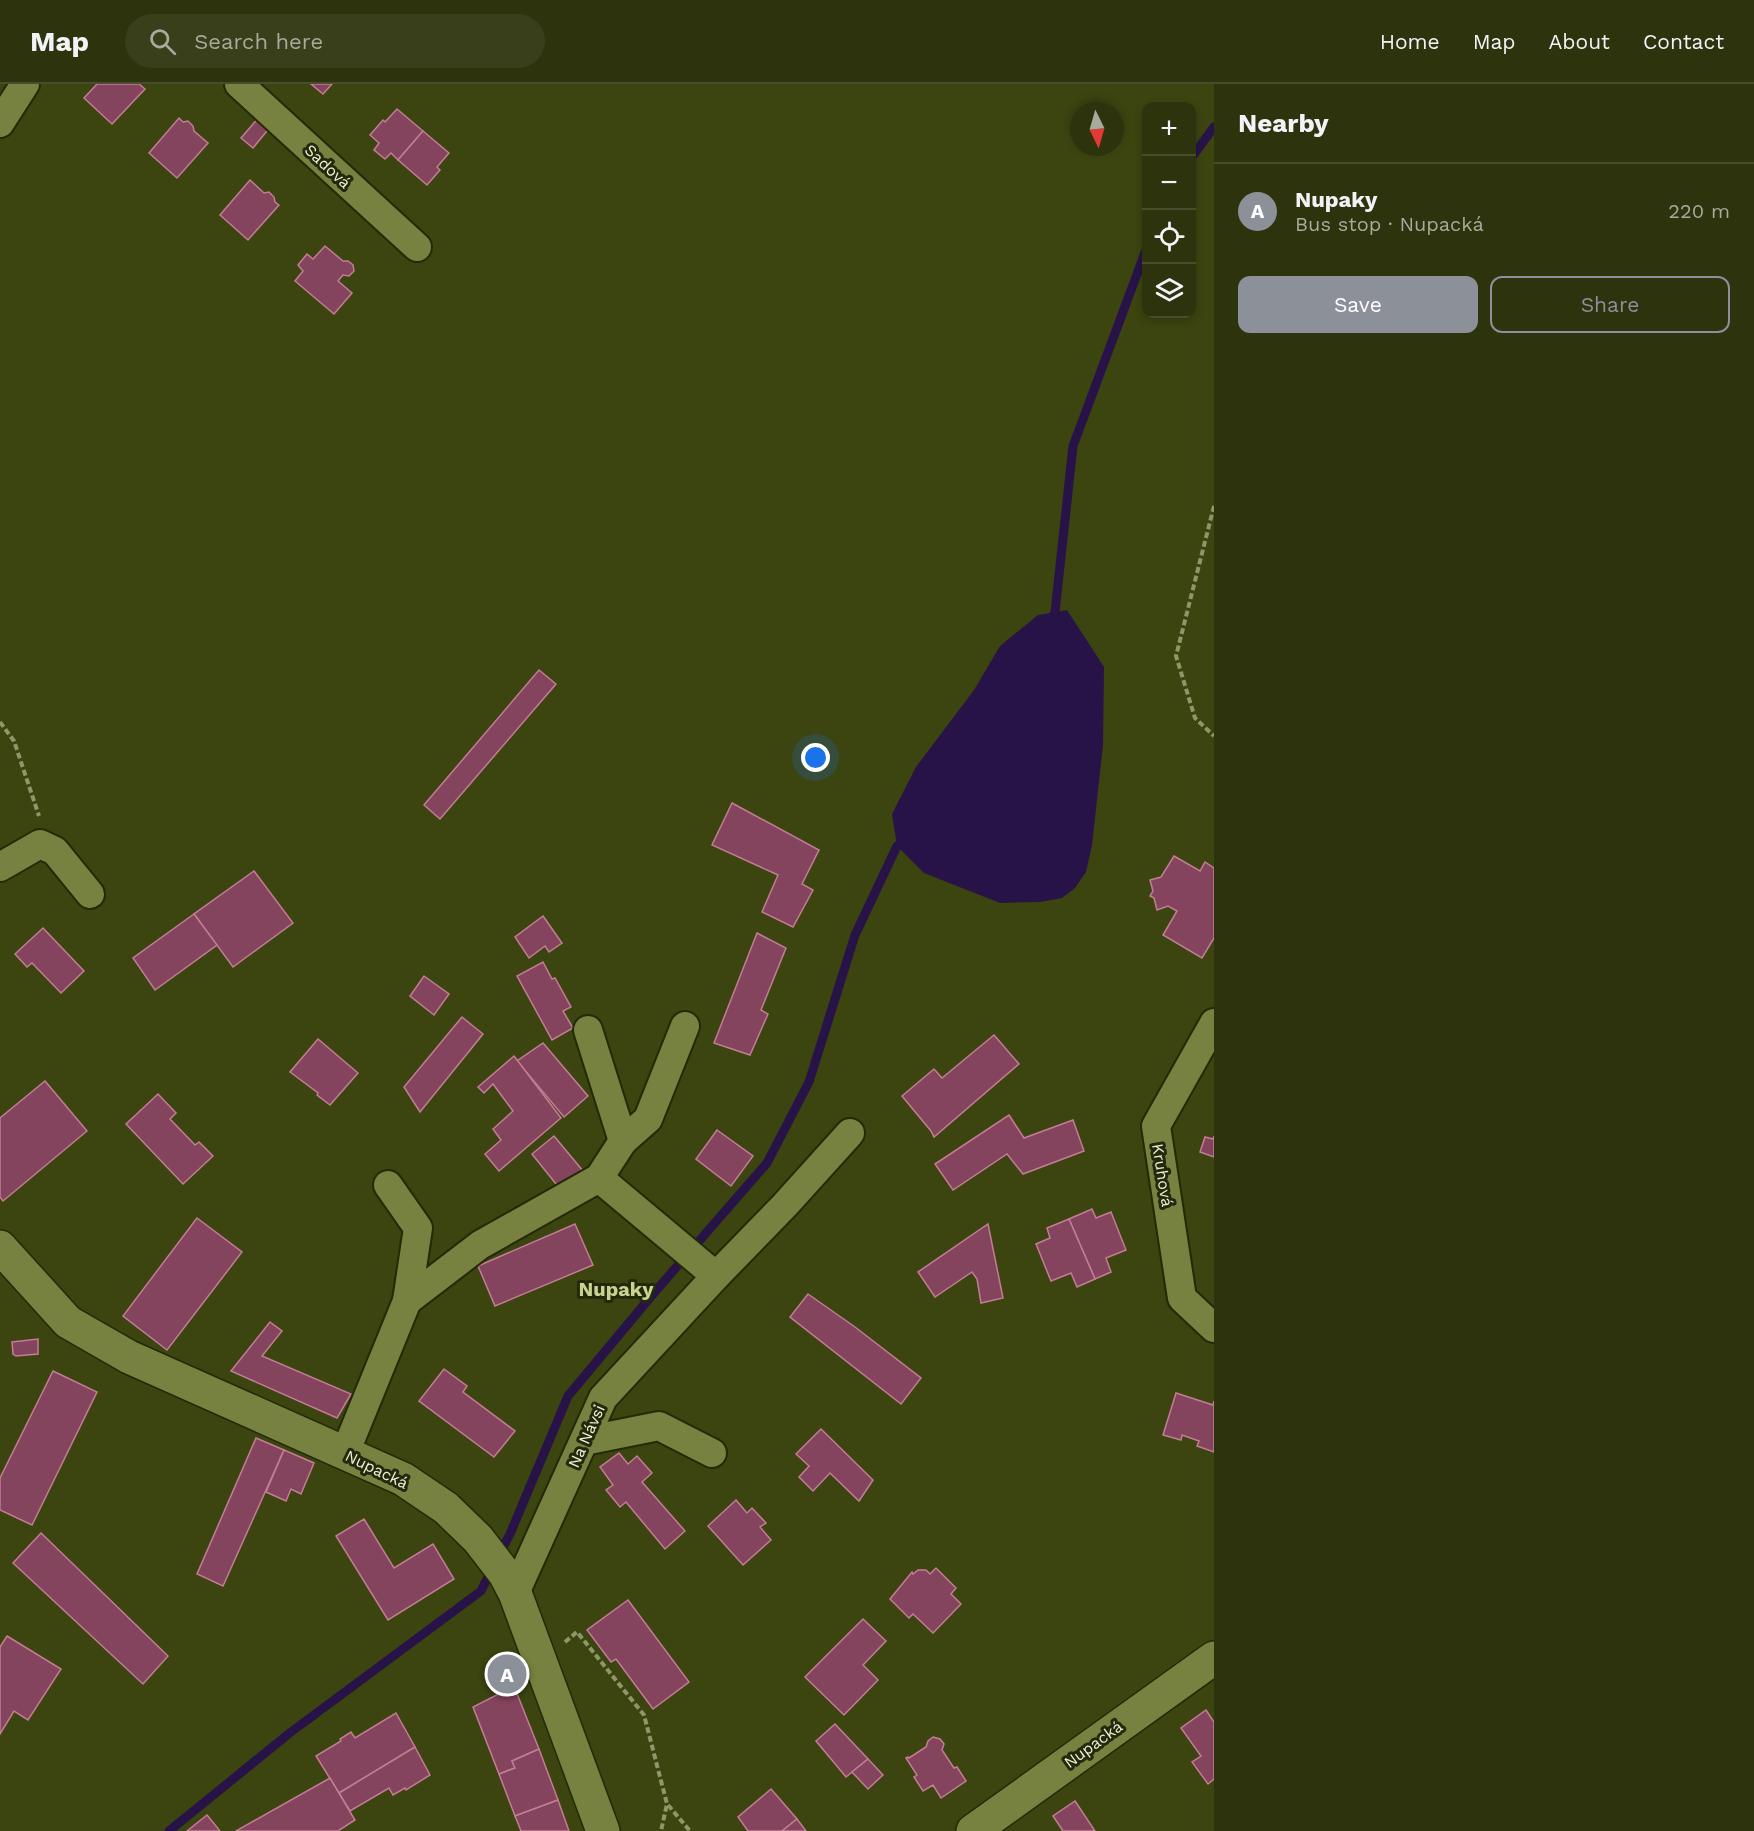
<!DOCTYPE html>
<html lang="en">
<head>
<meta charset="utf-8">
<style>
  :root { --surface:#2d330c; --page:#393f1a; --text:#f1f3f6; --muted:#a7aa9d; --line:#484e2d; --accent:#8c9099 }
  body { margin:0; font-family:"Work Sans",sans-serif; background:var(--page); color:var(--text) }
  .controls { position:absolute; right:18px; top:18px; display:grid; overflow:hidden; border-radius:12px; box-shadow:0 3px 9px #0003 }
  .controls button { width:54px; height:54px; display:grid; place-items:center; padding:0; border:0; border-bottom:2px solid var(--line); background:var(--surface); color:var(--text); font:30px sans-serif }
  .compass { position:absolute; left:1070px; top:18px; width:54px; height:54px; border-radius:50%; background:var(--surface); box-shadow:0 3px 9px #0003; rotate:175deg }
  .you { position:absolute; left:816px; top:674px; width:21px; height:21px; margin:-15px; border:4px solid #fff; border-radius:50%; background:#1a73e8; box-shadow:0 0 0 9px #1a73e833 }
  .badge { display:grid; place-items:center; width:39px; height:39px; border-radius:50%; background:var(--accent); color:#fff; font-size:20px; font-weight:700 }
  .pin { position:absolute; translate:-50% -50%; border:3px solid #fff; box-shadow:0 2px 6px #0006 }
  .list { margin:0; padding:0; list-style:none }
  h2 { display:flex; justify-content:space-between; align-items:center; height:78px; margin:0; padding:0 24px; font-size:26px }
  h2 small { font-size:20px; font-weight:400; color:var(--muted) }
  .list li { display:grid; grid-template-columns:39px 1fr auto; gap:18px; align-items:center; box-sizing:border-box; height:96px; padding:0 24px; border-top:2px solid var(--line) }
  .list b { display:block; font-size:22px; white-space:nowrap }
  .list p { margin:0; font-size:20px; white-space:nowrap; color:var(--muted) }
  .list em { font-size:20px; font-style:normal; color:var(--muted) }
  .actions { display:flex; gap:12px; padding:18px 24px }
  .actions a { flex:1; padding:14px 0; border:2px solid var(--accent); border-radius:12px; text-align:center; font-size:21px; color:var(--accent) }
  .actions .main { background:var(--accent); color:#fff }
  .icon { flex:none; width:33px; height:33px; fill:none; stroke:currentColor; stroke-width:2; stroke-linecap:round; stroke-linejoin:round }
  .map { position:relative; flex:none; width:1214px; height:1747px; overflow:hidden }
  header { display:flex; align-items:center; gap:36px; box-sizing:border-box; height:84px; padding:0 30px; background:var(--surface); border-bottom:2px solid var(--line) }
  header strong { font-size:28px }
  nav { display:flex; gap:33px; margin-inline-start:auto; font-size:21px }
  .search { width:420px; height:54px; background:var(--page); display:flex; align-items:center; gap:15px; box-sizing:border-box; padding:0 21px; border-radius:33px; color:var(--muted); font-size:22px }
  main { display:flex }
  aside { flex:1; background:var(--surface) }
  .map>svg:first-child { display:block }
  .water { fill:#281348 }
  .lines { fill:none; stroke-linecap:round; stroke-linejoin:round }
  .stream { stroke:#281348; stroke-width:9 }
  .building { fill:#85445d; stroke:#c27d95; stroke-width:1.5 }
  .street-casing { stroke:#242906; stroke-width:32 }
  .secondary-casing { stroke:#242906; stroke-width:36 }
  .path { stroke:#8e966a; stroke-width:4; stroke-dasharray:6 3; stroke-linecap:butt }
  .street { stroke:#778240; stroke-width:28 }
  .secondary { stroke:#778240; stroke-width:33 }
  .labels { text-anchor:middle; stroke-width:6; stroke-linejoin:round; paint-order:stroke }
  .street-label { font-size:16px; fill:#ecf3d1; stroke:#24290d }
  .quarter-label { font-size:20px; font-weight:bold; fill:#c7d48f; stroke:#24290d }
</style>
</head>
<body>
<header>
<strong>Map</strong>
<div class="search"><svg class="icon" aria-label="search" viewBox="0 0 24 24"><circle cx="10" cy="10" r="6"/><path d="M15 15l6 6"/></svg>Search here</div>
<nav><a>Home</a><a>Map</a><a>About</a><a>Contact</a></nav>
</header>
<main>
<div class="map">
<svg width="1214" height="1747" viewBox="0 0 1214 1747">
  <rect width="100%" height="100%" fill="#3c4410"/>
  <!-- water -->
  <polygon class="water" points="1067,526 1104,583 1103,661 1092,761 1086,788 1075,804 1062,814 1040,818 1000,819 924,789 897,762 892,730 916,683 974,606 1000,562 1038,531"/>
  <g class="lines">
    <!-- stream -->
    <g class="stream">
      <polyline points="1192,73 1214,43"/>
      <polyline points="1051,538 1055,528 1073,362 1146,166"/>
      <polyline points="499,1471 510,1450 568,1312 653,1210 767,1079 809,998 855,851 897,762 906,754"/>
      <polyline points="169,1747 291,1648 481,1507 493,1483"/>
    </g>
  </g>
  <!-- building -->
  <g class="building">
    <polygon points="97,0 139,0 145,5 112,40 84,14"/>
    <polygon points="311,0 332,0 323,10"/>
    <polygon points="397,25 423,47 398,76 391,69 385,75 374,66 379,59 370,51 383,36 385,38"/>
    <polygon points="260,32 271,42 253,64 241,54"/>
    <polygon points="179,34 183,38 188,37 193,42 194,47 208,59 177,94 149,69"/>
    <polygon points="423,47 449,69 437,83 440,86 427,101 398,76"/>
    <polygon points="250,96 264,109 269,108 274,113 275,118 279,121 248,156 220,131"/>
    <polygon points="325,162 343,177 348,177 353,181 354,187 349,192 343,191 338,197 352,209 334,230 295,197 303,187 298,181 307,170 313,175"/>
    <polygon points="539,586 556,600 440,735 424,721"/>
    <polygon points="732,719 819,766 802,800 813,806 793,843 762,828 778,791 712,761"/>
    <polygon points="1174,772 1200,787 1205,778 1214,784 1214,854 1202,874 1163,851 1177,827 1168,822 1157,826 1154,814 1150,812 1153,807 1150,796 1161,793"/>
    <polygon points="254,787 293,839 233,883 194,830"/>
    <polygon points="194,830 217,861 155,906 133,874"/>
    <polygon points="543,832 562,859 549,868 545,862 529,874 515,853"/>
    <polygon points="43,844 84,887 61,909 32,879 27,883 15,870"/>
    <polygon points="757,849 786,864 761,926 768,930 750,971 714,959"/>
    <polygon points="543,878 552,895 555,894 571,923 563,927 573,944 552,956 517,892"/>
    <polygon points="424,892 449,910 434,931 410,912"/>
    <polygon points="462,933 483,950 420,1028 404,1003"/>
    <polygon points="994,951 1019,980 934,1053 931,1047 902,1012 934,985 942,994"/>
    <polygon points="318,955 358,989 330,1021 317,1011 318,1009 290,988"/>
    <polygon points="543,959 588,1012 564,1033 517,977"/>
    <polygon points="514,972 561,1034 499,1087 485,1070 501,1056 493,1045 513,1027 493,1000 484,1009 478,1003"/>
    <polygon points="45,997 87,1047 3,1117 0,1113 0,1034"/>
    <polygon points="158,1010 176,1029 170,1035 195,1061 199,1058 213,1072 183,1100 126,1040"/>
    <polygon points="1009,1031 1024,1054 1073,1036 1084,1067 1023,1090 1007,1070 953,1106 935,1080"/>
    <polygon points="717,1046 753,1072 731,1102 696,1075"/>
    <polygon points="554,1052 583,1087 560,1105 532,1070"/>
    <polygon points="1214,1052 1214,1073 1200,1068 1205,1053 1213,1055"/>
    <polygon points="1092,1125 1096,1134 1111,1128 1126,1166 1106,1174 1111,1188 1095,1195 1069,1135"/>
    <polygon points="197,1134 242,1168 167,1266 123,1232"/>
    <polygon points="1069,1135 1095,1195 1077,1203 1071,1189 1051,1197 1036,1160 1050,1154 1047,1144"/>
    <polygon points="575,1140 593,1181 495,1222 478,1182"/>
    <polygon points="988,1140 1003,1214 981,1219 977,1195 972,1188 935,1213 918,1188"/>
    <polygon points="808,1210 855,1243 921,1294 901,1320 790,1233"/>
    <polygon points="270,1238 282,1247 262,1272 351,1310 337,1334 231,1287"/>
    <polygon points="38,1255 38,1270 16,1272 13,1270 12,1258"/>
    <polygon points="444,1285 467,1302 463,1308 515,1347 494,1373 419,1317"/>
    <polygon points="53,1287 97,1308 32,1441 0,1426 0,1394"/>
    <polygon points="1176,1309 1213,1321 1214,1317 1214,1368 1197,1362 1199,1357 1182,1351 1181,1356 1163,1351"/>
    <polygon points="821,1345 873,1396 859,1417 830,1389 813,1407 799,1393 809,1382 796,1370"/>
    <polygon points="256,1354 284,1366 223,1502 197,1490"/>
    <polygon points="284,1366 314,1379 301,1410 291,1405 286,1417 266,1408"/>
    <polygon points="619,1369 628,1380 637,1372 652,1389 642,1398 685,1447 665,1465 626,1418 620,1423 606,1406 613,1401 600,1383"/>
    <polygon points="736,1416 747,1429 752,1424 766,1439 760,1443 771,1456 743,1481 708,1442"/>
    <polygon points="364,1435 394,1484 433,1460 454,1495 388,1536 336,1452"/>
    <polygon points="41,1449 168,1572 143,1600 13,1479"/>
    <polygon points="936,1484 956,1504 951,1510 961,1520 933,1549 913,1530 909,1534 890,1515 912,1488 913,1490 918,1486 926,1486 930,1490"/>
    <polygon points="628,1516 689,1598 653,1625 616,1575 611,1578 587,1546"/>
    <polygon points="863,1535 886,1557 863,1581 878,1596 844,1631 805,1593"/>
    <polygon points="7,1552 61,1585 28,1636 14,1627 0,1650 0,1563"/>
    <polygon points="514,1602 539,1665 512,1677 515,1684 499,1690 473,1623"/>
    <polygon points="1206,1626 1214,1638 1214,1695 1208,1700 1192,1678 1201,1672 1181,1644"/>
    <polygon points="396,1629 415,1663 339,1709 316,1672 341,1657 340,1655 351,1648 355,1654"/>
    <polygon points="835,1640 868,1675 846,1693 816,1657"/>
    <polygon points="933,1653 940,1655 944,1660 942,1666 954,1684 957,1683 966,1697 941,1714 933,1701 923,1707 914,1693 917,1691 906,1674 908,1673 909,1674 926,1663 928,1657"/>
    <polygon points="415,1663 430,1691 406,1706 405,1704 393,1711 389,1704 350,1727 339,1709"/>
    <polygon points="539,1665 558,1716 515,1732 499,1690 515,1684 512,1677"/>
    <polygon points="868,1675 883,1691 868,1705 852,1688"/>
    <polygon points="330,1694 355,1736 338,1747 236,1747"/>
    <polygon points="771,1705 797,1735 782,1747 748,1747 738,1733"/>
    <polygon points="558,1716 569,1747 521,1747 515,1732"/>
    <polygon points="1075,1717 1095,1747 1063,1747 1053,1732"/>
    <polygon points="207,1731 220,1747 187,1747"/>
    <polygon points="797,1735 806,1747 782,1747"/>
  </g>
  <g class="lines">
    <!-- street casing -->
    <g class="street-casing">
      <g id="street">
        <polyline points="239,0 417,163"/>
        <polyline points="0,39 25,0"/>
        <polyline points="0,783 40,760 55,767 90,810"/>
        <polyline points="1214,939 1156,1042 1182,1214 1214,1244"/>
        <polyline points="588,946 623,1057"/>
        <polyline points="716,1192 785,1121 850,1049"/>
        <polyline points="407,1217 480,1161 599,1094 623,1057 648,1035 685,942"/>
        <polyline points="584,1357 659,1342 712,1369"/>
        <polyline points="345,1369 407,1217 418,1144 388,1101"/>
        <polyline points="515,1509 603,1314 716,1192 599,1094"/>
      </g>
    </g>
    <!-- secondary casing -->
    <g class="secondary-casing">
      <g id="secondary">
        <polyline points="0,1163 68,1238 129,1273 403,1395 446,1424 478,1455 505,1490 515,1509 603,1747"/>
        <polyline points="973,1747 1214,1574"/>
      </g>
    </g>
    <!-- path -->
    <g class="path">
      <polyline points="1214,422 1176,572 1195,634 1214,652"/>
      <polyline points="0,638 14,657 39,732"/>
      <polyline points="565,1558 577,1548 644,1631 667,1720 661,1747"/>
      <polyline points="668,1721 690,1747"/>
    </g>
    <!-- street -->
    <use href="#street" class="street"/>
    <!-- secondary -->
    <use href="#secondary" class="secondary"/>
  </g>
  <g class="labels">
    <!-- street labels -->
    <g class="street-label">
      <text transform="translate(328 82) rotate(43)" y="6">Sadová</text>
      <text transform="translate(1163 1091) rotate(81)" y="6">Kruhová</text>
      <text transform="translate(586 1352) rotate(-66)" y="6">Na Návsi</text>
      <text transform="translate(377 1385) rotate(26)" y="6">Nupacká</text>
      <text transform="translate(1093 1660) rotate(-36)" y="6">Nupacká</text>
    </g>
    <!-- quarter labels -->
    <g class="quarter-label">
      <text x="616" y="1212">Nupaky</text>
    </g>
  </g>
</svg>
<div class="controls">
<button>+</button>
<button>−</button>
<button><svg class="icon" aria-label="locate" viewBox="0 0 24 24"><circle cx="12" cy="12" r="6"/><path d="M12 2v4M12 18v4M2 12h4M18 12h4"/></svg></button>
<button><svg class="icon" aria-label="layers" viewBox="0 0 24 24"><path d="M12 4l9 5-9 5-9-5zM3 14l9 5 9-5"/></svg></button>
</div>
<svg class="compass" viewBox="-18 -18 36 36"><path d="M0-13l5 13h-10z" fill="#e53935"/><path d="M0 13l5-13h-10z" fill="#a7aa9d"/></svg>
<div class="you"></div>
<div class="pin badge" style="left:507px;top:1590px">A</div>
</div>
<aside>
<h2>Nearby<small></small></h2>
<ul class="list">
<li><span class="badge">A</span><div><b>Nupaky</b><p>Bus stop · Nupacká</p></div><em>220 m</em></li>
</ul>
<div class="actions"><a class="main">Save</a><a>Share</a></div>
</aside>
</main>
</body>
</html>
